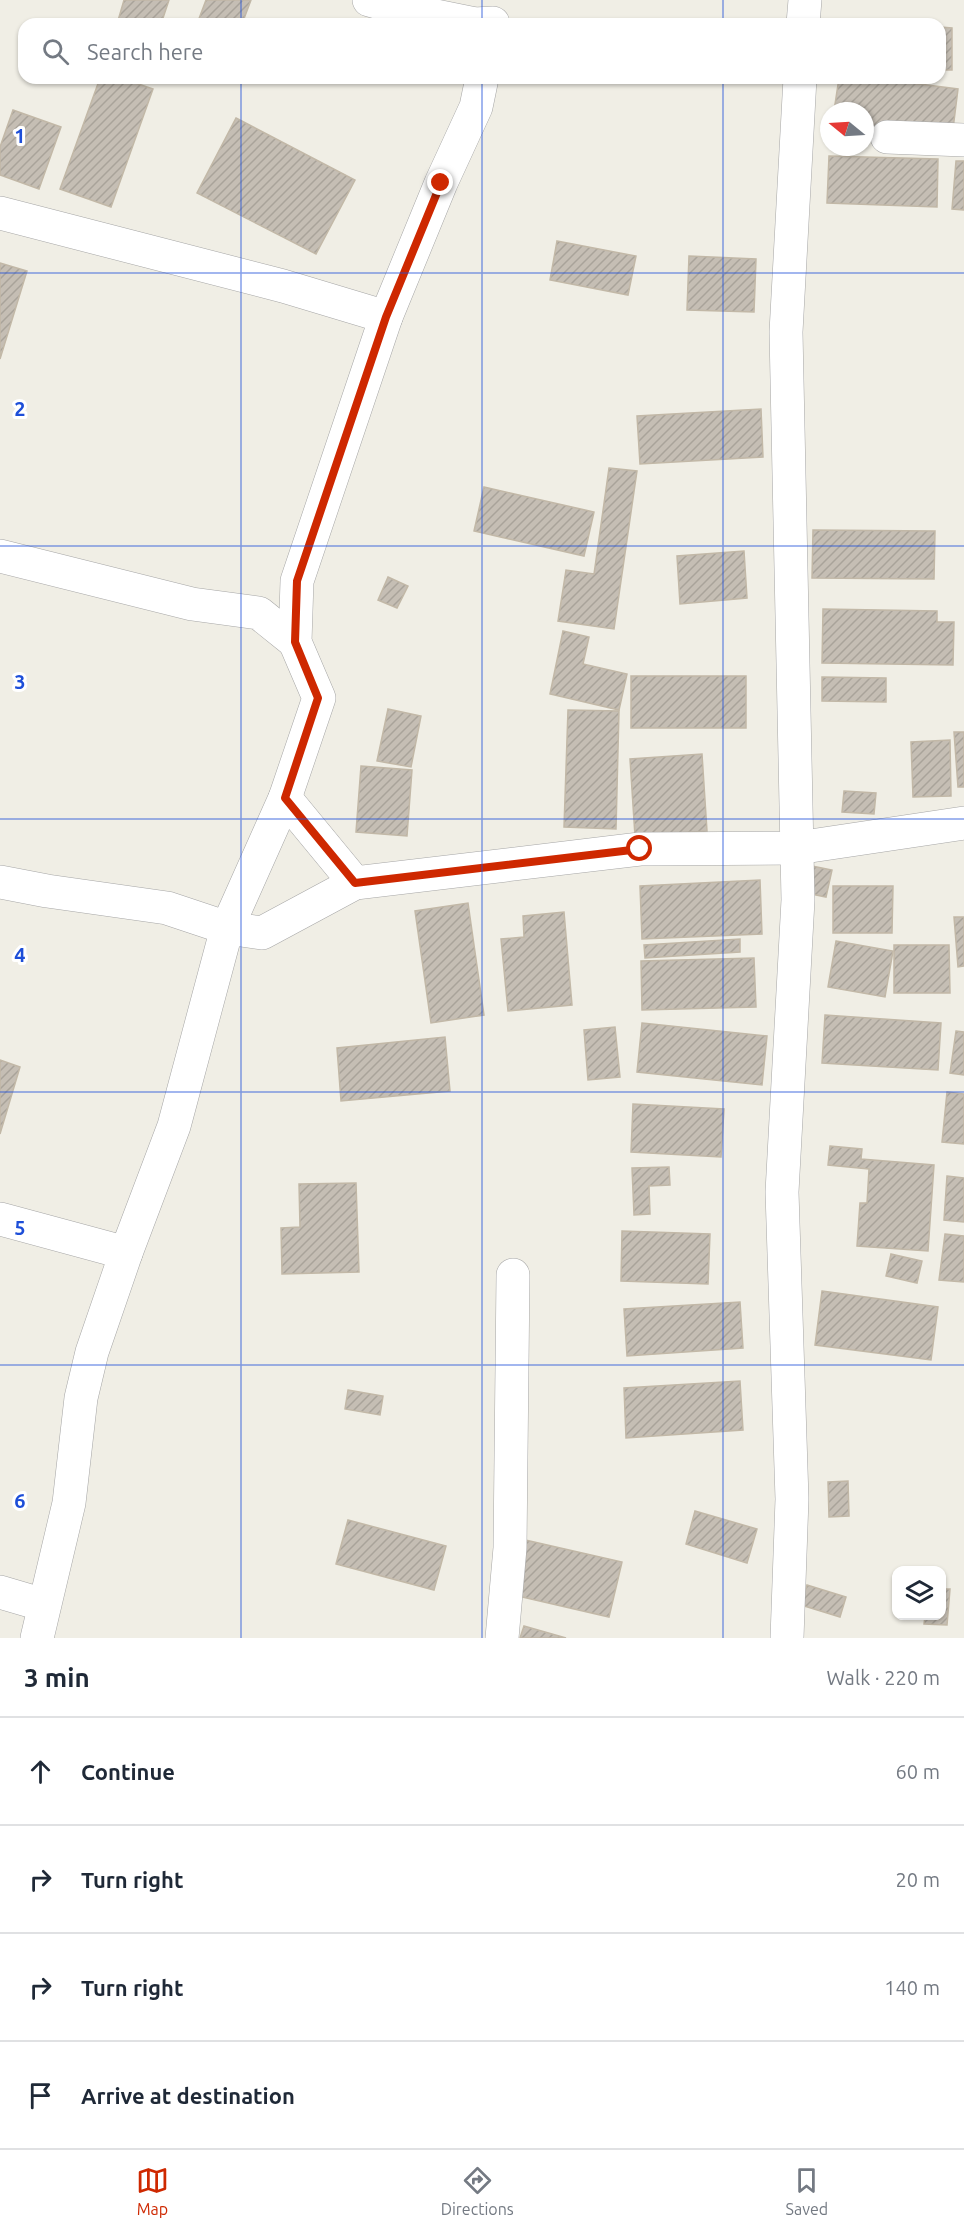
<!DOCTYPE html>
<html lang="en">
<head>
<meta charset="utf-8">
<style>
  :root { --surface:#fff; --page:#f6f6f7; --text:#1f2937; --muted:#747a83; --line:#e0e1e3; --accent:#ce2800 }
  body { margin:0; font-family:Ubuntu,sans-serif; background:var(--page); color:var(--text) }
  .controls { position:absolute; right:18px; bottom:18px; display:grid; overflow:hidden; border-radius:12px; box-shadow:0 2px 4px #0004 }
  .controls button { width:54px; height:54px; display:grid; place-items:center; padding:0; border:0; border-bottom:2px solid var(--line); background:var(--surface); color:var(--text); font:30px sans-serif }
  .compass { position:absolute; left:820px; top:102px; width:54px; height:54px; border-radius:50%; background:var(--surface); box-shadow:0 2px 4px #0004; rotate:288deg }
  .stop { position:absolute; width:18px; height:18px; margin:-14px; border:4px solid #ce2800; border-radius:50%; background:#fff }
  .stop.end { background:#ce2800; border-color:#fff; box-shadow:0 2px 6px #0008 }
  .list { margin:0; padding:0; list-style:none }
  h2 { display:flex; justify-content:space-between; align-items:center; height:78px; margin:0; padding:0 24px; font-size:26px }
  h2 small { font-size:20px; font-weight:400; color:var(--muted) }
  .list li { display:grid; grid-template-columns:39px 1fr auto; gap:18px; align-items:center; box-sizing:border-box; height:108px; padding:0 24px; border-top:2px solid var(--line) }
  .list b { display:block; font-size:22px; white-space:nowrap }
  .list em { font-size:20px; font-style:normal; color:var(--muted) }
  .icon { flex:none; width:33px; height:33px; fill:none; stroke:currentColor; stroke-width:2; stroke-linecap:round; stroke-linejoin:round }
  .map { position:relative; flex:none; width:964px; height:1638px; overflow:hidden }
  .search { position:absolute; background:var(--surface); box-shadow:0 2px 4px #0004; left:18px; right:18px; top:18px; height:66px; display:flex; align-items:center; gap:15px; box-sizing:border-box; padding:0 21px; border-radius:18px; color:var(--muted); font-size:22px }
  .sheet { height:510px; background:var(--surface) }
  nav { display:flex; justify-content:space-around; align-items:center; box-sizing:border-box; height:84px; border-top:2px solid var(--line); background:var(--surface); font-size:16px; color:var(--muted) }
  nav a { display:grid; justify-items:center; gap:3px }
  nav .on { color:var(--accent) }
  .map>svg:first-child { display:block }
  .building { fill:url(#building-hatch); stroke:#c2b8a7; stroke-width:1.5 }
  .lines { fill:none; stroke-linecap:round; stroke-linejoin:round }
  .minor-casing { stroke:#a6a6a6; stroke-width:34 }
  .minor { stroke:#fff; stroke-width:33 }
  .route { stroke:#ce2800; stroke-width:8 }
  .grid { fill:none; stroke:#1d4ed8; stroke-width:1.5; stroke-opacity:0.55 }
  .grid-label { font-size:20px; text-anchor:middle; font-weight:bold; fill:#1d4ed8; stroke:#fff; stroke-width:6; stroke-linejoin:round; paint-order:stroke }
</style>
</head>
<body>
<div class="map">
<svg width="964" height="1638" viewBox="0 0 964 1638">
  <defs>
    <pattern id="building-hatch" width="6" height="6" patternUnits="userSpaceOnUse" patternTransform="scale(1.5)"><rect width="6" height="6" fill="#c5beb4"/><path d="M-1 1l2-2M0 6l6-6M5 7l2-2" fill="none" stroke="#a9a39a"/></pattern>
  </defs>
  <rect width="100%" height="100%" fill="#f0eee5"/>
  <!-- building -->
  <g class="building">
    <polygon points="124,0 169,0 161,24 117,24"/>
    <polygon points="206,0 251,0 242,24 197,24"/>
    <polygon points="940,27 952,28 952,70 940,70"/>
    <polygon points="100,78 121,78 153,89 111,207 60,189"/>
    <polygon points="839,78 872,78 958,89 952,137 865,126 865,111 834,111"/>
    <polygon points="13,110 61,127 39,189 0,175 0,147"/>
    <polygon points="236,118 355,180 316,254 197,193"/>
    <polygon points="829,156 938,159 937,207 827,203"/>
    <polygon points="956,161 964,161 964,210 952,209"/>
    <polygon points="557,241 636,256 628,295 550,280"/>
    <polygon points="689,256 756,259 754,312 687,310"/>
    <polygon points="0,263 27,271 0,359"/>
    <polygon points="761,409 763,457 640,464 637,416"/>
    <polygon points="609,468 637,471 614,629 558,621 566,570 594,574"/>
    <polygon points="484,487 594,512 584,556 474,531"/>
    <polygon points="813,530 935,531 934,579 812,578"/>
    <polygon points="744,551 747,598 680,604 677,556"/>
    <polygon points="388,577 408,586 397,608 378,600"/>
    <polygon points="823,609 937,611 937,622 954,622 953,665 822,663"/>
    <polygon points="563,631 589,637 583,664 627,674 619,710 550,694"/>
    <rect x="631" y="676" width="115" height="52"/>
    <polygon points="822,677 886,678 886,702 822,701"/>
    <polygon points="388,709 421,716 411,767 377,761"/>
    <polygon points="568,710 619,711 616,829 564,827"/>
    <polygon points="954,732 964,732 964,787 958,787"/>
    <polygon points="950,740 951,796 913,797 911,742"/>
    <polygon points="702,754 707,831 635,836 630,759"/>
    <polygon points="361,766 412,770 407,836 356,832"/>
    <polygon points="844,791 876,793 874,814 842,812"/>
    <polygon points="812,866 832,870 826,897 806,893"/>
    <polygon points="760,880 762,934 642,939 640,886"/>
    <polygon points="833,886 893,886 892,933 833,933"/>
    <polygon points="468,903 484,1015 431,1023 415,911"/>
    <polygon points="564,912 572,1005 508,1011 501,939 524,937 523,916"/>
    <polygon points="954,917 964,917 964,966 958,967"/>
    <polygon points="740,939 740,952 645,958 644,945"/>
    <polygon points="836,941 893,951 885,997 828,987"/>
    <polygon points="894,945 949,945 950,993 894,993"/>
    <polygon points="754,958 756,1007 642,1010 641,961"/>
    <polygon points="825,1015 941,1023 938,1070 822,1063"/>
    <polygon points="642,1023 767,1036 762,1085 637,1072"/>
    <polygon points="615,1027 620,1077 588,1080 584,1030"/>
    <polygon points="956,1031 964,1032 964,1075 950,1073"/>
    <polygon points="445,1037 450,1091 341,1101 337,1048"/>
    <polygon points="0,1060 20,1067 0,1134"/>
    <polygon points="947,1092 964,1094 964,1144 942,1142"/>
    <polygon points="633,1104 724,1109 721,1157 631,1152"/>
    <polygon points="830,1146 862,1149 861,1159 934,1165 928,1251 857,1246 860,1203 867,1203 869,1169 828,1165"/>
    <polygon points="669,1167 670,1185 649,1186 650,1214 634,1215 632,1168"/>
    <polygon points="947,1176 964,1178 964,1222 944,1220"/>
    <polygon points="356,1183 359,1272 282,1274 281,1228 300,1227 299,1184"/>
    <polygon points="622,1231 710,1234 708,1284 621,1281"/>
    <polygon points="945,1234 964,1236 964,1282 939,1280"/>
    <polygon points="891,1254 922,1261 917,1283 886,1276"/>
    <polygon points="822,1291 938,1307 931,1360 815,1345"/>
    <polygon points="740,1302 743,1348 627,1356 624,1309"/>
    <polygon points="740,1381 743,1430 626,1438 624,1388"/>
    <polygon points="348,1390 383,1396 380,1415 345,1409"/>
    <polygon points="848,1481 849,1516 829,1517 828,1482"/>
    <polygon points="695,1511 757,1529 747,1563 686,1544"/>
    <polygon points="348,1520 446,1546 434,1590 336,1564"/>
    <polygon points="521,1539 622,1562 609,1617 509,1594"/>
    <polygon points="807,1585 846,1597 840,1617 801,1605"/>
    <polygon points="942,1589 950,1589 947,1625 924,1624 925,1616 942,1616"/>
    <polygon points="524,1626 566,1638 520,1638"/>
  </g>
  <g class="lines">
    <!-- minor casing -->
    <g class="minor-casing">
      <g id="minor">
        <polyline points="369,0 397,8 475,24 493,23"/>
        <polyline points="803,24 805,0"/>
        <polyline points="887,137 964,140"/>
        <polyline points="0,213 283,286 386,317"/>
        <polyline points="0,556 192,604 259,613 295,642"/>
        <polyline points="285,798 355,883"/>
        <polyline points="0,882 47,891 167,908 227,928 262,933 355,883 640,849 797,848 964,823"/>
        <polyline points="0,1219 126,1253"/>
        <polyline points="0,1592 44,1605"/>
        <polyline points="37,1638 69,1503 81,1398 92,1352 126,1253 174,1126 227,928 285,798 319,698 295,642 297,581 386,317 441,183 476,107 482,78"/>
        <polyline points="502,1638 510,1548 513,1275"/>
        <polyline points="787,1638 792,1499 782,1192 798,900 786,332 800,78"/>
      </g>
    </g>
    <!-- minor -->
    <use href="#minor" class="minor"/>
  </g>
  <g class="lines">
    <!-- route -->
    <polyline class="route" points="441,183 386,317 297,581 295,642 318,698 285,798 355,883 640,849"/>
  </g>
  <!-- grid -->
  <path class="grid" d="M241,0V24M482,0V24M723,0V24M241,78V1638M482,78V1638M723,78V1638M0,273H964M0,546H964M0,819H964M0,1092H964M0,1365H964"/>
  <g class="grid-label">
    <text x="20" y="143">1</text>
    <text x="20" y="416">2</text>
    <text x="20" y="689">3</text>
    <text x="20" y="962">4</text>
    <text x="20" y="1235">5</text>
    <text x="20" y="1508">6</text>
  </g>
</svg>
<div class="controls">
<button><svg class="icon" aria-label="layers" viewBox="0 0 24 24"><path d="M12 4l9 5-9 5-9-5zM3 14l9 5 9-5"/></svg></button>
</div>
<svg class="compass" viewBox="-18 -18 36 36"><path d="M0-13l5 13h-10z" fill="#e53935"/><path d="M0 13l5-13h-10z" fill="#747a83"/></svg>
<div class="stop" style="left:640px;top:849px"></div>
<div class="stop end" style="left:441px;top:183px"></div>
<div class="search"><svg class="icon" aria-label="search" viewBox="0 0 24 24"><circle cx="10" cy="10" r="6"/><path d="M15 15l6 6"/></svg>Search here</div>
</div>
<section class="sheet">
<h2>3 min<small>Walk · 220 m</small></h2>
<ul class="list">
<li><svg class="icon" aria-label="ahead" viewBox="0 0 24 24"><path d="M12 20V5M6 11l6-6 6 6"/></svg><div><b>Continue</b></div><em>60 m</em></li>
<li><svg class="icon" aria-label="right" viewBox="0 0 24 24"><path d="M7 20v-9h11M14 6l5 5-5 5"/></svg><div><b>Turn right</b></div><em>20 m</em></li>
<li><svg class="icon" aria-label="right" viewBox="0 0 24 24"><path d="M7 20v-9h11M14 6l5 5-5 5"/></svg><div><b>Turn right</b></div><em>140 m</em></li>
<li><svg class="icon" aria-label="arrive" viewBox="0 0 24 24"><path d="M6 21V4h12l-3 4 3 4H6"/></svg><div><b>Arrive at destination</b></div></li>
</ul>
</section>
<nav>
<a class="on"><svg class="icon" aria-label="map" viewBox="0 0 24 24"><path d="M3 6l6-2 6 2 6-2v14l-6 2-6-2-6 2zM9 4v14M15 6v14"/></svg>Map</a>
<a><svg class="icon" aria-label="directions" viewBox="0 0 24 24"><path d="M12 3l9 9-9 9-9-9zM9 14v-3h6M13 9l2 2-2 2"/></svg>Directions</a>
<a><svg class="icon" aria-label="saved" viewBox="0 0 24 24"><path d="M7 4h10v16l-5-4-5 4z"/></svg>Saved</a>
</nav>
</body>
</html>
